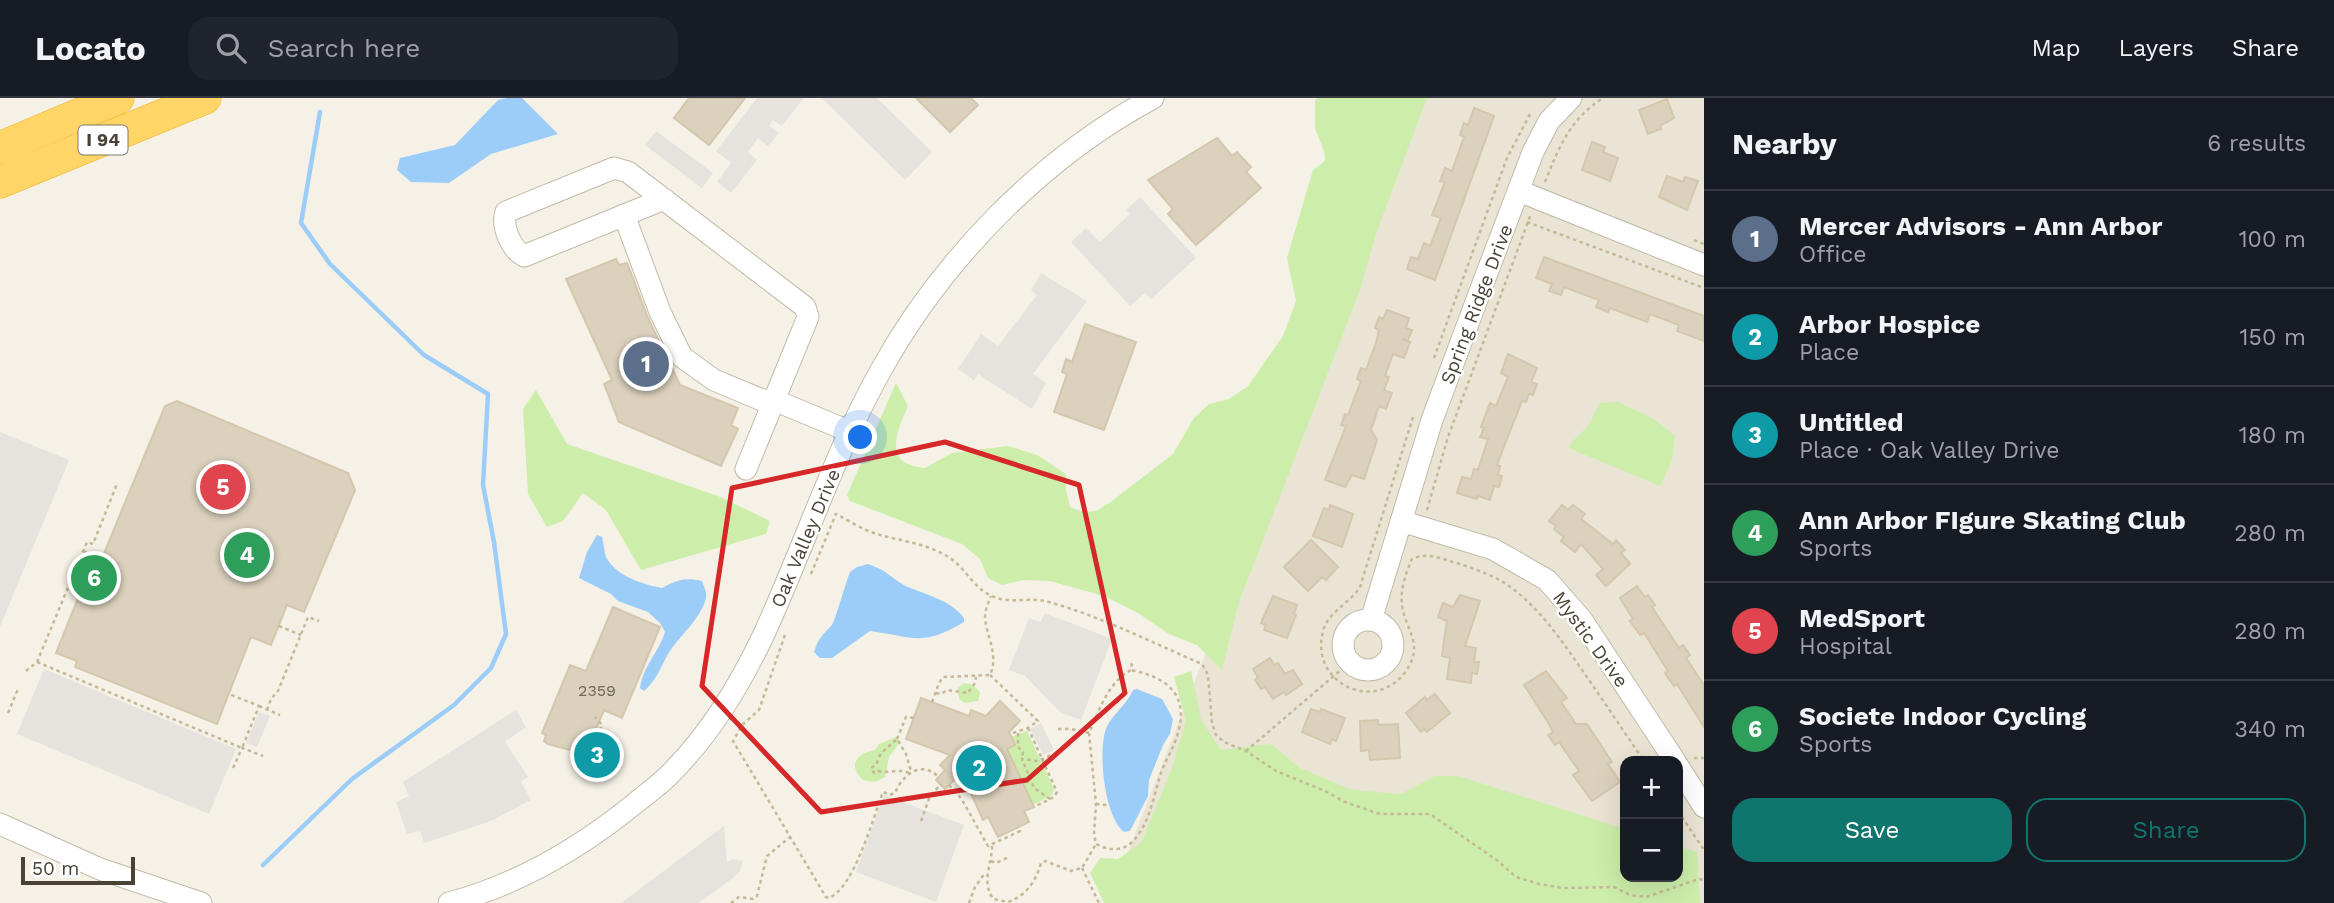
<!DOCTYPE html>
<html lang="en">
<head>
<meta charset="utf-8">
<style>
  :root { --surface:#171b24; --page:#20242c; --text:#f1f3f6; --muted:#9ea1a6; --line:#363941; --accent:#0f766e }
  body { margin:0; font-family:"Work Sans",sans-serif; background:var(--page); color:var(--text) }
  .controls { position:absolute; right:21px; bottom:21px; display:grid; overflow:hidden; border-radius:14px; box-shadow:0 7px 28px #0002 }
  .controls button { width:63px; height:63px; display:grid; place-items:center; padding:0; border:0; border-bottom:2px solid var(--line); background:var(--surface); color:var(--text); font:35px sans-serif }
  .scale { position:absolute; left:21px; bottom:18px; width:114px; box-sizing:border-box; padding-left:7px; border:4px solid #494235; border-top:0; font-size:19px; line-height:24px; white-space:nowrap; color:#494235; -webkit-text-stroke:5px #fff; paint-order:stroke }
  .you { position:absolute; left:861px; top:340px; width:24px; height:24px; margin:-18px; border:5px solid #fff; border-radius:50%; background:#1a73e8; box-shadow:0 0 0 10px #1a73e833 }
  .badge { display:grid; place-items:center; width:46px; height:46px; border-radius:50%; background:var(--accent); color:#fff; font-size:23px; font-weight:700 }
  .pin { position:absolute; translate:-50% -50%; border:4px solid #fff; box-shadow:0 2px 7px #0006 }
  .list { margin:0; padding:0; list-style:none }
  h2 { display:flex; justify-content:space-between; align-items:center; height:91px; margin:0; padding:0 28px; font-size:30px }
  h2 small { font-size:23px; font-weight:400; color:var(--muted) }
  .list li { display:grid; grid-template-columns:46px 1fr auto; gap:21px; align-items:center; box-sizing:border-box; height:98px; padding:0 28px; border-top:2px solid var(--line) }
  .list b { display:block; font-size:26px; white-space:nowrap }
  .list p { margin:0; font-size:23px; white-space:nowrap; color:var(--muted) }
  .list em { font-size:23px; font-style:normal; color:var(--muted) }
  .actions { display:flex; gap:14px; padding:21px 28px }
  .actions a { flex:1; padding:16px 0; border:2px solid var(--accent); border-radius:21px; text-align:center; font-size:24px; color:var(--accent) }
  .actions .main { background:var(--accent); color:#fff }
  .icon { flex:none; width:38px; height:38px; fill:none; stroke:currentColor; stroke-width:2; stroke-linecap:round; stroke-linejoin:round }
  .map { position:relative; flex:none; width:1704px; height:805px; overflow:hidden }
  header { display:flex; align-items:center; gap:42px; box-sizing:border-box; height:98px; padding:0 35px; background:var(--surface); border-bottom:2px solid var(--line) }
  header strong { font-size:33px }
  nav { display:flex; gap:38px; margin-inline-start:auto; font-size:24px }
  .search { width:490px; height:63px; background:var(--page); display:flex; align-items:center; gap:18px; box-sizing:border-box; padding:0 24px; border-radius:21px; color:var(--muted); font-size:26px }
  main { display:flex }
  aside { flex:1; background:var(--surface) }
  .map>svg:first-child { display:block }
  .residential { fill:#eae4d4; fill-rule:evenodd }
  .green { fill:#cea }
  .parking { fill:#e6e3df }
  .water { fill:#9ccdf9 }
  .lines { fill:none; stroke-linecap:round; stroke-linejoin:round }
  .stream { stroke:#9ccdf9; stroke-width:4.5 }
  .building { fill:#dbd1bd; stroke:#d4c7ad; stroke-width:2 }
  .minor-casing { stroke:#c2baa8; stroke-width:23 }
  .highway-casing { stroke:#efb126; stroke-width:33 }
  .path { stroke:#c5b897; stroke-width:2.5; stroke-dasharray:3.5 3.5; stroke-linecap:butt }
  .minor { stroke:#fff; stroke-width:21 }
  .highway { stroke:#ffd567; stroke-width:32 }
  .marked { fill:none; stroke:#d62828; stroke-width:5; stroke-linejoin:round }
  .labels { text-anchor:middle; stroke-width:5; stroke-linejoin:round; paint-order:stroke }
  .number-label { font-size:16px; fill:#6e6657 }
  .shield { fill:#fff; stroke:#807b72; stroke-width:2 }
  .shield-label { font-size:18px; font-weight:bold; fill:#494235 }
  .street-label { font-size:19px; fill:#494235; stroke:#fff }
</style>
</head>
<body>
<header>
<strong>Locato</strong>
<div class="search"><svg class="icon" aria-label="search" viewBox="0 0 24 24"><circle cx="10" cy="10" r="6"/><path d="M15 15l6 6"/></svg>Search here</div>
<nav><a>Map</a><a>Layers</a><a>Share</a></nav>
</header>
<main>
<div class="map">
<svg width="1704" height="805" viewBox="0 0 1704 805">
  <rect width="100%" height="100%" fill="#f5f1e6"/>
  <!-- residential -->
  <path class="residential" d="M1423,0H1704V805H1108ZM1625,663H1678V779H1625Z"/>
  <!-- green -->
  <g class="green">
    <path d="M1318,0H1427L1376,136L1360,192L1239,504L1222,572L1197,547L1169,536L1138,515L1104,498L1050,483L1023,482L1002,487L988,480L980,461L962,446L850,403L847,397L896,285L908,308C901,324 885,356 908,366C913,369 920,369 925,370L952,355L1008,348L1037,357L1066,376V392L1070,409L1084,414L1096,413L1112,403L1173,356L1194,320L1209,306L1229,301L1248,288L1283,238L1296,203L1287,160L1313,72L1325,63L1324,53L1315,30V2Z"/>
    <polygon points="536,292 567,346 718,398 770,423 766,436 641,472 606,412 583,395 563,423 547,429 528,396 523,311"/>
    <polygon points="1618,304 1654,321 1675,338 1672,362 1660,388 1569,350 1572,344 1588,328 1600,305"/>
    <polygon points="1191,573 1201,622 1221,652 1271,646 1300,670 1352,692 1401,696 1435,678 1458,678 1625,731 1625,779 1678,779 1678,748 1697,754 1700,805 1104,805 1090,775 1100,760 1118,761 1141,745 1172,670 1186,623 1174,579"/>
    <polygon points="964,585 973,587 980,594 978,603 965,605 959,601 958,590"/>
    <polygon points="1027,633 1054,691 1052,697 1033,707 1007,651 1015,647 1011,639"/>
    <path d="M896,639L900,644L889,659L885,679L875,684L863,682C847,667 857,655 875,652L879,646Z"/>
  </g>
  <!-- parking -->
  <g class="parking">
    <polygon points="757,0 804,0 782,28 773,22 769,28 779,35 768,48 758,40 748,54 757,62 731,95 717,84 731,65 716,53"/>
    <polygon points="822,0 877,0 932,54 905,82"/>
    <polygon points="656,33 713,75 702,90 645,47"/>
    <polygon points="1140,99 1196,160 1151,201 1145,195 1130,208 1071,144 1086,130 1100,144 1130,116 1126,112"/>
    <polygon points="1041,175 1087,203 1033,276 1046,285 1032,311 978,276 974,282 958,271 981,236 998,248 1037,197 1031,192"/>
    <polygon points="0,334 69,362 0,529"/>
    <polygon points="1045,515 1112,541 1081,622 1061,615 1025,578 1009,572 1029,520 1040,524"/>
    <polygon points="44,571 236,651 209,716 17,636"/>
    <polygon points="516,612 526,629 505,644 528,679 521,684 531,702 491,723 424,745 420,733 407,736 396,704 409,698 403,684"/>
    <polygon points="259,614 270,618 257,649 246,645"/>
    <polygon points="1041,625 1054,652 1043,657 1030,631"/>
    <polygon points="884,697 964,727 936,804 856,774"/>
    <polygon points="724,728 727,764 733,761 743,763 740,773 733,780 698,805 621,805"/>
  </g>
  <!-- water -->
  <g class="water">
    <polygon points="507,0 522,0 558,36 491,56 449,85 411,84 397,72 400,60 455,47 498,2"/>
    <path d="M597,437L602,439C604,446 604,455 607,461C617,478 644,487 662,490C677,482 686,479 702,483C704,489 707,494 706,500C701,521 679,538 668,556C661,569 656,583 644,593L640,590C643,568 659,554 665,534L660,525L648,514L618,503L611,496L579,480L587,454Z"/>
    <path d="M868,466C887,472 892,481 906,488C926,497 951,502 964,520V524C922,549 915,539 870,533L832,560H820L814,554C818,541 823,536 832,527C835,523 846,484 850,474L857,469Z"/>
    <path d="M1137,591L1162,601L1173,621L1170,636L1163,647L1149,682L1148,698L1130,733L1124,734C1104,719 1097,650 1107,628C1114,615 1128,605 1133,592Z"/>
  </g>
  <g class="lines">
    <!-- stream -->
    <polyline class="stream" points="263,767 352,681 454,607 491,570 506,536 494,444 483,387 488,296 424,257 330,166 301,125 320,14"/>
  </g>
  <!-- building -->
  <g class="building">
    <polygon points="689,0 745,0 709,47 674,20"/>
    <polygon points="916,0 971,0 978,7 950,34"/>
    <polygon points="1667,1 1674,20 1660,28 1661,31 1648,36 1639,12"/>
    <polygon points="1474,10 1494,18 1435,182 1407,171 1411,159 1418,161 1424,145 1430,148 1441,120 1432,117 1445,84 1440,83 1445,70 1452,73 1464,39 1460,37 1464,25 1468,27"/>
    <polygon points="1217,40 1232,58 1237,54 1251,69 1246,74 1261,90 1196,147 1168,116 1173,111 1148,82"/>
    <polygon points="1592,44 1605,49 1603,54 1618,60 1610,83 1582,72"/>
    <polygon points="1667,78 1683,84 1685,79 1698,83 1687,112 1659,99"/>
    <polygon points="1544,159 1704,218 1704,243 1677,233 1679,227 1650,216 1647,224 1610,210 1608,214 1596,209 1599,202 1564,189 1561,197 1549,193 1552,186 1536,180"/>
    <polygon points="616,161 619,167 627,165 648,220 680,287 738,310 731,327 738,331 721,368 619,324 604,286 612,282 566,181"/>
    <polygon points="1387,212 1409,220 1406,230 1412,232 1408,242 1402,241 1410,244 1404,260 1393,256 1385,278 1389,279 1384,292 1392,295 1386,311 1379,308 1371,332 1377,342 1364,381 1352,377 1345,389 1325,382 1346,328 1341,327 1345,316 1348,317 1361,283 1357,281 1361,270 1366,272 1376,245 1379,232 1375,230 1379,219 1383,221"/>
    <polygon points="1085,226 1136,244 1104,332 1054,314 1067,276 1062,274 1066,261 1072,264"/>
    <polygon points="1508,256 1537,270 1531,284 1537,286 1533,297 1529,296 1526,304 1522,303 1507,341 1497,367 1500,368 1498,377 1502,378 1499,389 1494,388 1490,402 1478,398 1477,401 1457,395 1462,379 1471,381 1474,371 1478,372 1488,341 1480,339 1484,330 1481,329 1490,305 1496,308 1508,279 1501,275"/>
    <polygon points="177,303 348,375 355,392 304,514 287,507 271,547 251,539 217,626 75,569 77,563 56,555 85,483 104,476 100,465 165,308"/>
    <polygon points="1330,407 1353,416 1342,449 1313,438 1324,410 1329,412"/>
    <polygon points="1562,407 1568,412 1573,407 1585,416 1581,421 1613,446 1616,442 1625,452 1621,455 1630,466 1606,488 1596,477 1603,471 1581,446 1575,454 1561,443 1564,439 1554,431 1556,428 1549,423"/>
    <polygon points="1311,442 1338,469 1326,482 1322,479 1308,493 1284,469"/>
    <polygon points="1637,488 1645,499 1648,497 1655,507 1652,509 1679,550 1683,547 1690,557 1686,560 1704,587 1704,629 1677,586 1674,588 1665,575 1668,573 1644,535 1640,537 1630,523 1633,521 1620,500"/>
    <polygon points="1460,497 1480,503 1465,548 1476,550 1474,564 1479,564 1477,576 1472,575 1471,585 1447,581 1450,560 1442,558 1447,523 1438,519 1443,505 1453,509"/>
    <polygon points="1273,498 1297,507 1294,516 1296,517 1287,540 1264,532 1266,527 1261,525"/>
    <polygon points="613,509 660,529 622,620 604,612 585,656 548,646 544,643 546,637 542,635 570,567 586,573"/>
    <polygon points="1270,560 1274,567 1278,565 1285,576 1293,572 1302,586 1286,597 1284,594 1273,601 1265,589 1261,591 1255,582 1258,579 1253,571"/>
    <polygon points="1546,573 1567,600 1561,604 1576,626 1587,626 1612,664 1608,666 1620,684 1592,703 1573,677 1579,673 1559,644 1555,647 1548,637 1553,634 1549,626 1524,587"/>
    <polygon points="1435,596 1450,615 1427,634 1424,631 1421,634 1406,615 1425,599 1427,602"/>
    <polygon points="921,600 969,618 971,612 986,618 1000,603 1020,623 1009,634 1015,647 1007,651 1034,709 1024,713 1029,724 998,739 988,719 983,722 965,682 960,687 955,681 945,691 936,682 945,672 940,667 950,657 906,641"/>
    <polygon points="1311,611 1320,614 1321,611 1345,620 1336,643 1332,641 1330,646 1302,634"/>
    <polygon points="1378,622 1378,627 1398,626 1400,660 1370,662 1369,652 1361,653 1360,623"/>
  </g>
  <g class="lines">
    <!-- minor casing -->
    <g class="minor-casing">
      <g id="minor">
        <polyline points="1519,93 1704,167"/>
        <path d="M664,101L524,158C511,151 501,128 506,114L614,70L628,74L805,209L808,219L746,371"/>
        <polyline points="624,117 660,214 682,259 714,282 762,302 774,302 851,334"/>
        <polyline points="1401,423 1493,451 1547,482 1582,522 1675,663"/>
        <circle cx="1368" cy="547" r="25"/>
        <polyline points="1371,522 1432,322 1482,188 1533,54 1549,23 1571,0"/>
        <polyline points="1678,668 1704,709"/>
        <polyline points="0,726 100,771 201,805"/>
        <path d="M449,805C520,786 581,750 638,703C648,695 659,687 668,678C708,639 740,587 764,536C804,449 834,356 881,272C942,162 1041,60 1153,0"/>
      </g>
    </g>
    <!-- highway casing -->
    <g class="highway-casing">
      <g id="highway">
        <polyline points="0,50 118,0"/>
        <polyline points="0,84 205,0"/>
      </g>
    </g>
    <!-- path -->
    <g class="path">
      <path d="M1545,84C1559,49 1570,21 1603,0"/>
      <polyline points="1527,124 1704,190"/>
      <polyline points="1694,142 1704,146"/>
      <polyline points="1434,260 1507,60 1530,16"/>
      <path d="M1413,319L1360,489C1350,505 1328,514 1323,533C1309,586 1376,616 1406,573C1425,546 1405,532 1402,507C1400,492 1406,474 1412,461C1426,454 1440,460 1453,464C1470,469 1487,475 1503,484C1539,507 1563,545 1587,579C1606,607 1625,635 1644,663"/>
      <polyline points="1427,412 1448,339 1531,116"/>
      <polyline points="83,453 118,467"/>
      <polyline points="79,463 90,468 94,480"/>
      <path d="M811,476L836,416C848,422 861,431 874,435C898,443 922,444 945,457C966,468 971,489 992,498C1011,507 1030,498 1049,504C1102,519 1151,544 1202,566L1208,577L1212,625L1216,637L1224,644L1246,653L1276,673L1325,693L1345,704L1380,716H1430L1498,763L1516,779L1539,786L1563,790L1614,789L1630,797L1646,799L1699,781L1704,782"/>
      <polyline points="279,528 301,537"/>
      <path d="M785,537L759,612L742,627L733,643L826,799L829,800C854,790 873,720 883,694L890,697L895,695C903,676 921,662 939,679"/>
      <polyline points="37,564 242,650 259,608 229,596"/>
      <polyline points="26,573 37,564 87,444 93,446 117,386"/>
      <polyline points="990,577 1038,623 1028,630 1010,636"/>
      <polyline points="936,595 941,596 947,592 968,595 975,585 976,579"/>
      <path d="M932,604L939,585L943,579L990,577C999,557 987,540 985,520C985,512 988,505 991,498"/>
      <polyline points="259,608 280,617"/>
      <polyline points="267,612 271,601 278,593 308,519 319,523"/>
      <polyline points="8,615 18,591"/>
      <polyline points="1028,630 1057,694 1054,699 1034,709"/>
      <path d="M1058,631H1071L1089,635C1099,613 1108,584 1131,572L1132,564"/>
      <polyline points="1018,635 1018,649 1023,654 1022,661"/>
      <path d="M1089,635L1096,706L1094,736L1096,746C1107,752 1121,754 1131,745C1150,727 1153,699 1161,675C1165,663 1172,653 1176,641C1191,599 1170,580 1131,572"/>
      <polyline points="897,641 906,619 914,620"/>
      <polyline points="1246,653 1349,565"/>
      <polyline points="589,658 602,627 595,619"/>
      <polyline points="1694,660 1704,660"/>
      <polyline points="233,670 242,650 263,658"/>
      <path d="M909,675C899,670 889,676 878,673L874,675L871,670L876,667L881,655L897,641L906,656L911,673"/>
      <polyline points="949,687 961,700 988,748 1020,733 1018,729"/>
      <polyline points="1050,701 1034,690 1022,661 1038,663 1065,651"/>
      <polyline points="1096,706 1107,707"/>
      <polyline points="1678,713 1704,752"/>
      <polyline points="921,723 930,698 941,686"/>
      <path d="M992,748C992,767 981,782 993,801L1008,804C1026,798 1036,783 1041,765L1045,763L1071,773L1082,770L1096,746"/>
      <polyline points="991,763 996,765 1009,759"/>
      <polyline points="1082,770 1099,805"/>
      <polyline points="731,805 739,799 753,801 757,798 767,758 790,739"/>
      <polyline points="969,805 975,789 985,775"/>
    </g>
    <!-- minor -->
    <use href="#minor" class="minor"/>
    <!-- highway -->
    <use href="#highway" class="highway"/>
  </g>
  <!-- marked area -->
  <path class="marked" d="M945,344L1079,387L1125,595L1027,682L821,714L702,588L732,390Z"/>
  <g class="labels">
    <!-- number labels -->
    <g class="number-label">
      <text x="597" y="598">2359</text>
    </g>
    <!-- shield labels -->
    <rect class="shield" x="78.5" y="27.5" width="49" height="29" rx="5"/>
    <g class="shield-label">
      <text x="103" y="48">I 94</text>
    </g>
    <!-- street labels -->
    <g class="street-label">
      <text transform="translate(1476 206) rotate(-69)" y="7">Spring Ridge Drive</text>
      <text transform="translate(805 440) rotate(-67)" y="7">Oak Valley Drive</text>
      <text transform="translate(1591 541) rotate(54)" y="7">Mystic Drive</text>
    </g>
  </g>
</svg>
<div class="controls">
<button>+</button>
<button>−</button>
</div>
<div class="scale">50 m</div>
<div class="you"></div>
<div class="pin badge" style="left:646px;top:266px;background:#5c6f8a">1</div>
<div class="pin badge" style="left:979px;top:670px;background:#0f9aa8">2</div>
<div class="pin badge" style="left:597px;top:657px;background:#0f9aa8">3</div>
<div class="pin badge" style="left:247px;top:457px;background:#2e9e5b">4</div>
<div class="pin badge" style="left:223px;top:389px;background:#e0444e">5</div>
<div class="pin badge" style="left:94px;top:480px;background:#2e9e5b">6</div>
</div>
<aside>
<h2>Nearby<small>6 results</small></h2>
<ul class="list">
<li><span class="badge" style="background:#5c6f8a">1</span><div><b>Mercer Advisors - Ann Arbor</b><p>Office</p></div><em>100 m</em></li>
<li><span class="badge" style="background:#0f9aa8">2</span><div><b>Arbor Hospice</b><p>Place</p></div><em>150 m</em></li>
<li><span class="badge" style="background:#0f9aa8">3</span><div><b>Untitled</b><p>Place · Oak Valley Drive</p></div><em>180 m</em></li>
<li><span class="badge" style="background:#2e9e5b">4</span><div><b>Ann Arbor FIgure Skating Club</b><p>Sports</p></div><em>280 m</em></li>
<li><span class="badge" style="background:#e0444e">5</span><div><b>MedSport</b><p>Hospital</p></div><em>280 m</em></li>
<li><span class="badge" style="background:#2e9e5b">6</span><div><b>Societe Indoor Cycling</b><p>Sports</p></div><em>340 m</em></li>
</ul>
<div class="actions"><a class="main">Save</a><a>Share</a></div>
</aside>
</main>
</body>
</html>
